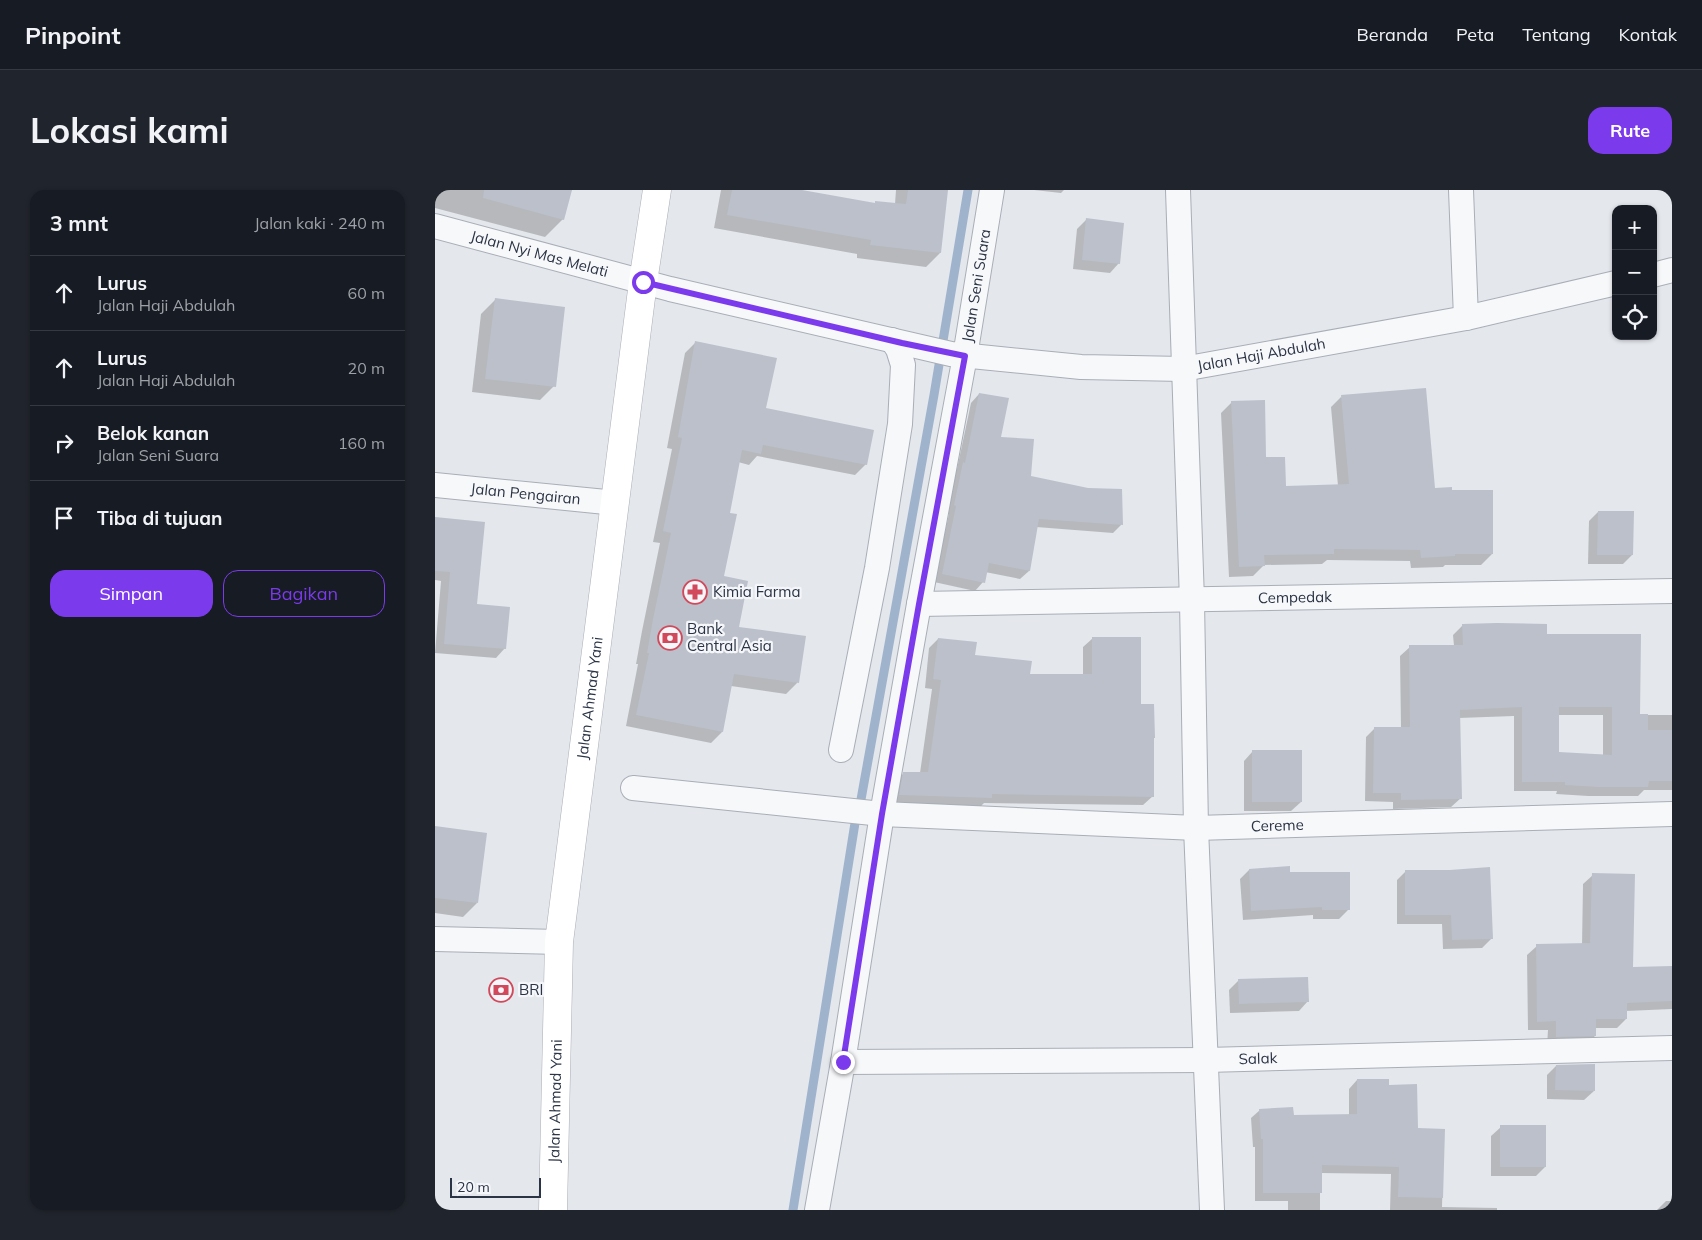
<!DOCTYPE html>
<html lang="id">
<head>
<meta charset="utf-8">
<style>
  :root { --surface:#171b24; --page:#20242c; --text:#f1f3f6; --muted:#9ea1a6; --line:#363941; --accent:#7c3aed }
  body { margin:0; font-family:Mulish,sans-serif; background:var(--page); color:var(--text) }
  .controls { position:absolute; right:15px; top:15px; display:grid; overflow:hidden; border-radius:10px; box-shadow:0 1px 4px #0004 }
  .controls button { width:45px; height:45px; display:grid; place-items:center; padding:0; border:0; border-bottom:1px solid var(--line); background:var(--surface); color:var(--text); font:25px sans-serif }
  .scale { position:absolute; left:15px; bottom:12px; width:91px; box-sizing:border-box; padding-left:5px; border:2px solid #2b3445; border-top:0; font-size:14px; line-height:18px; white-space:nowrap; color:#2b3445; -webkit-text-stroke:4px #f4f6f9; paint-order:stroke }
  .stop { position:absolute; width:15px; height:15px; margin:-11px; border:4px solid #7c3aed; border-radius:50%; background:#fff }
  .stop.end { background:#7c3aed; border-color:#fff; box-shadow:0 1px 5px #0008 }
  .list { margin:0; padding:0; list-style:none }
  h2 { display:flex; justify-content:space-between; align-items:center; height:65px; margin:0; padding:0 20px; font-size:21px }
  h2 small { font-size:16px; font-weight:400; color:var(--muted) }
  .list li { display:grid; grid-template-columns:32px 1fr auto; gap:15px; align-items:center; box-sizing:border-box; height:75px; padding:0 20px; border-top:1px solid var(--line) }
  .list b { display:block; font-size:19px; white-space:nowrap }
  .list p { margin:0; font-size:16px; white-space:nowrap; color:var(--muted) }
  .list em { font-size:16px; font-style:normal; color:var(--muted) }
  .actions { display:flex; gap:10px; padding:15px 20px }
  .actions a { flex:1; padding:11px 0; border:1px solid var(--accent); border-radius:15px; text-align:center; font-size:18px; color:var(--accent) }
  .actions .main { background:var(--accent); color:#fff }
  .icon { flex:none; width:28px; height:28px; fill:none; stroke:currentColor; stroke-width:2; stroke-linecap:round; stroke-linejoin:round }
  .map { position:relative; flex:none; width:1237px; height:1020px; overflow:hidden; border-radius:15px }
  header { display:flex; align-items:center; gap:30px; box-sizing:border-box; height:70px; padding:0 25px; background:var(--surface); border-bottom:1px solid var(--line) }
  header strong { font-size:24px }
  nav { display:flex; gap:28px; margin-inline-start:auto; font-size:18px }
  .intro { display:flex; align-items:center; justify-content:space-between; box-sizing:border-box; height:120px; padding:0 30px }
  h1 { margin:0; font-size:35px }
  .button { padding:12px 22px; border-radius:15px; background:var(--accent); color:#fff; font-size:18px; font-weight:700 }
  main { display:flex; gap:30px; padding:0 30px }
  aside { flex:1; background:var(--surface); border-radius:15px; box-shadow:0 1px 4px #0004 }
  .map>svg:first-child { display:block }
  .shadow { fill:#0003; fill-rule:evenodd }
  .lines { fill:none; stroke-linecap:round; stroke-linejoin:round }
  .stream { stroke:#9fb4cc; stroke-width:9 }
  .building { fill:#bbc0ca; fill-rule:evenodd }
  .street-casing { stroke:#a9aeb7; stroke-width:26 }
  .secondary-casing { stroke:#a9aeb7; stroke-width:29 }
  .street { stroke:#f7f8fa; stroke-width:24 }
  .secondary { stroke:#fff; stroke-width:28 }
  .route { stroke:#7c3aed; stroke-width:6 }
  .labels { text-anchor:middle; stroke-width:4.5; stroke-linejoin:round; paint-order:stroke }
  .street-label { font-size:15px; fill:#2b3445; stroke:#f4f6f9 }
  .poi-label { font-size:15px; fill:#2b3445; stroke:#f4f6f9; text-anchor:start }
</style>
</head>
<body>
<header>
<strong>Pinpoint</strong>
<nav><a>Beranda</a><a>Peta</a><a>Tentang</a><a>Kontak</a></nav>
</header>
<div class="intro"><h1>Lokasi kami</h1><a class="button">Rute</a></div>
<main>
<aside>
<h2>3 mnt<small>Jalan kaki · 240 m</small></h2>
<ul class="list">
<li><svg class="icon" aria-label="ahead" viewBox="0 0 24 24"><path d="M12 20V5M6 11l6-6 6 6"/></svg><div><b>Lurus</b><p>Jalan Haji Abdulah</p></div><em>60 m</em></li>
<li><svg class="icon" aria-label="ahead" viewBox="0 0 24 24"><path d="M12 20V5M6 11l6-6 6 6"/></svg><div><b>Lurus</b><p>Jalan Haji Abdulah</p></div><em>20 m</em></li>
<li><svg class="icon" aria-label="right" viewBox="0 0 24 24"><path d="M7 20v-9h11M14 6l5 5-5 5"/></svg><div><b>Belok kanan</b><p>Jalan Seni Suara</p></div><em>160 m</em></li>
<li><svg class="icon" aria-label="arrive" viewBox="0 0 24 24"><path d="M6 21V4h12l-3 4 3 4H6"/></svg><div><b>Tiba di tujuan</b></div></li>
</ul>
<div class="actions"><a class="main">Simpan</a><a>Bagikan</a></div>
</aside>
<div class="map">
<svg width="1237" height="1020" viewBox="0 0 1237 1020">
  <rect width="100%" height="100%" fill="#e4e7ec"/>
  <!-- shadow -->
  <g class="shadow">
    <polygon points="0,0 136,0 128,29 110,47 0,18"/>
    <polygon points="286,0 360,0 439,14 441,12 460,14 461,0 512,0 505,63 491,77 422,68 422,64 279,38"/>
    <polygon points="599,0 629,0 626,3"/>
    <polygon points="652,29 684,73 675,83 638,79 642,39"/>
    <polygon points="60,110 119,196 105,210 37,202 46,124"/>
    <polygon points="261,152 330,219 431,274 420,285 322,266 314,275 303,272 293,324 287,387 303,438 369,447 362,493 351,504 296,496 287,542 276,553 191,536 203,474 201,474 207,441 225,353 218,352 237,259 232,258 250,163"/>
    <polygon points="544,204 565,249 595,287 653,299 686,300 686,335 678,343 601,337 594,381 585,389 550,382 548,392 540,401 499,392 514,324 511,323 520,282 522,279 536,213"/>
    <polygon points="906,207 999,299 1057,364 1046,375 1010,375 1008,377 976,378 975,371 892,370 887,374 829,375 818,386 794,387 786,223 797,212 830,269 850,297 903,296 896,217"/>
    <polygon points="1163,322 1197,365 1188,374 1153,374 1154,331"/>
    <polygon points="0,328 41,415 70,458 61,468 0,463 6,391 0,390"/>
    <path d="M1027,436L1111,445L1203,525H1237V600H1209L1203,606H1153L1121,604L1122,601H1079V526L1024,528L1026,608L1016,617L958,619V612L930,611L931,547L940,538H966L965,466L975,457L1019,456L1018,445ZM1123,525H1168V565L1123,563Z"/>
    <polygon points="658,448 705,515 718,549 718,606 708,615 549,613 546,616 456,614 460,592 469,583 485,583 497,499 490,498 494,458 503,449 539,466 594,485 648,486 648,457"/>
    <polygon points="818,561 866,612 856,621 809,621 809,571"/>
    <polygon points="0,637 42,713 28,727 0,723"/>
    <polygon points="814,680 854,684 913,720 904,729 878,729 878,725 808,730 805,689"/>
    <polygon points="971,681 1057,748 1047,758 1008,759 1007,734 962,734 962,690"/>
    <polygon points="1158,685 1197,778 1237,777 1237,819 1191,821 1191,829 1182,838 1160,838 1160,846 1150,855 1112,856 1113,840 1093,840 1092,765 1102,756 1147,755 1148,694"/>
    <polygon points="804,790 873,811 864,821 795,823 794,800"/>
    <polygon points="1121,876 1159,901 1149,910 1112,909 1112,885"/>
    <polygon points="922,890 952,896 982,940 1009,941 1007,1017 1062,1018 1062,1020 955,1020 956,984 885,983 885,1020 853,1020 853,1011 820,1011 820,957 818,957 816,928 825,920 857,927 914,926 914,899"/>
    <polygon points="1066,937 1110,977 1101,986 1056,986 1056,946"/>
    <polygon points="1231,1011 1237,1011 1237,1020 1222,1020"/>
  </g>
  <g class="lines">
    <!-- stream -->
    <polyline class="stream" points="358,1020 420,633 425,615 499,205 533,0"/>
  </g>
  <!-- building -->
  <g class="building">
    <polygon points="49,0 137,0 129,30 48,8"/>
    <polygon points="297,0 367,0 440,13 440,11 471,14 473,0 513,0 506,63 435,55 436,50 292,25"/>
    <polygon points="651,28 689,33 685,74 647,70"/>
    <polygon points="60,108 130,117 121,197 50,189"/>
    <polygon points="260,151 342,168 331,218 439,240 432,275 328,255 326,264 307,260 295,323 302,324 289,386 313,391 304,437 371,446 364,493 299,484 288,542 201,525 214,463 212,463 218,429 236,343 228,341 247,248 243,247"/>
    <polygon points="991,198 1000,298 1017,297 1017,300 1058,300 1058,364 1020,364 1020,366 986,368 985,360 899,359 899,364 829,365 830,376 804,377 796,211 830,210 831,267 850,267 851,296 914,294 906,205"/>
    <polygon points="544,203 574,208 566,247 599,249 596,286 653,298 687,299 688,335 604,329 595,381 554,373 550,393 507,384 521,316 519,315 528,272 530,273"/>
    <polygon points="1163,321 1199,321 1198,365 1162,365"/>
    <polygon points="0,327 50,332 42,414 75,417 71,459 9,454 15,382 0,381"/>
    <path d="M1062,433L1112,434V444H1206L1205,524H1213V540H1237V591H1214L1213,597H1163L1130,595V592H1087V517L1025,520L1027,609L966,610V603H938L939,537H975L974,455H1028L1027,434ZM1124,517H1177V565L1124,562Z"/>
    <polygon points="657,447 706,447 706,514 719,514 720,548 719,548 719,607 557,604 557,608 464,605 468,582 493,582 506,490 498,489 503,448 542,452 540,465 597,471 595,484 657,484"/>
    <rect x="817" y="560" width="50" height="52"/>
    <polygon points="0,636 52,643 43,713 0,708"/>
    <polygon points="855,676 855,682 915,682 915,720 887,720 887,717 816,721 814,679"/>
    <polygon points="1055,677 1058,749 1017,750 1016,725 970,725 970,680 1015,680"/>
    <polygon points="1157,683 1200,684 1198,777 1237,776 1237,811 1192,813 1192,829 1161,829 1161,846 1121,847 1121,831 1102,832 1101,754 1155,753"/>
    <polygon points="873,787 874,812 804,814 803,789"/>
    <polygon points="1160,874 1160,901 1120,900 1121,875"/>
    <polygon points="922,889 954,889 954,895 982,894 983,938 1010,939 1008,1008 963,1007 964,977 887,975 887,1003 828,1003 828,949 826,949 824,919 858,917 859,925 922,924"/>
    <rect x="1065" y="935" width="46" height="42"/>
  </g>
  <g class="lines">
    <!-- street casing -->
    <g class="street-casing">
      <g id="street">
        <polyline points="743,0 757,411 761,638 777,1020"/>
        <polyline points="1026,0 1031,128"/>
        <path id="s1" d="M0,36L235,99L516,164L646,177L748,179L1031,128L1181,93"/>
        <polyline points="1218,85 1237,80"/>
        <path id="s2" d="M0,295L181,313"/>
        <path id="s3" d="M484,414L1237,401"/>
        <polyline points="406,560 442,378 465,234 468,175 463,159 457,150"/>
        <path id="s4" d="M198,598L447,624L761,638L1237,624"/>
        <polyline points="0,749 124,752"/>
        <path id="s5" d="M408,872L771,870L1237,858"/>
        <path id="s6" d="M382,1020L408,872L447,624L484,414L530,166L557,0"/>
      </g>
    </g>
    <!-- secondary casing -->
    <g class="secondary-casing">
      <g id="secondary">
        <path id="s7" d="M118,1020L124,752L208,92L222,0"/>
      </g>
    </g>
    <!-- street -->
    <use href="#street" class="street"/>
    <!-- secondary -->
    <use href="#secondary" class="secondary"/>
  </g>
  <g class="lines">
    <!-- route -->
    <polyline class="route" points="208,92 467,153 530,166 484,414 447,624 408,872"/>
  </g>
  <!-- icons -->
  <defs>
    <g id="pharmacy-ring" transform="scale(1.25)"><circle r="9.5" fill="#f4f6f9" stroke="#d1495b" stroke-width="1.5"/><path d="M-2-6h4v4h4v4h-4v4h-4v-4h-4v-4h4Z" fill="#d1495b"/></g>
    <g id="bank-ring" transform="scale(1.25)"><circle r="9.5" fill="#f4f6f9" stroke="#d1495b" stroke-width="1.5"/><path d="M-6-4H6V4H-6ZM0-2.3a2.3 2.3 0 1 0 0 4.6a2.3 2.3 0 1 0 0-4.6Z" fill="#d1495b"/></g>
  </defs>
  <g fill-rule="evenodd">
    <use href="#pharmacy-ring" x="260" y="402"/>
    <use href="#bank-ring" x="235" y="448"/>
    <use href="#bank-ring" x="66" y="800"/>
  </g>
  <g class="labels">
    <!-- street labels -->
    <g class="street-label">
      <text dy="5" stroke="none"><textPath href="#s1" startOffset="108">Jalan Nyi Mas Melati</textPath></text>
      <text dy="5" stroke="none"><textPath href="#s6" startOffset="938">Jalan Seni Suara</textPath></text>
      <text dy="5" stroke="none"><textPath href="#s1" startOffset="844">Jalan Haji Abdulah</textPath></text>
      <text dy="5" stroke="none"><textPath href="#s2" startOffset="91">Jalan Pengairan</textPath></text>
      <text dy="5" stroke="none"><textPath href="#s3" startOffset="376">Cempedak</textPath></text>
      <text dy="5" stroke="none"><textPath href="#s7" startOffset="514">Jalan Ahmad Yani</textPath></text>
      <text dy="5" stroke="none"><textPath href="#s4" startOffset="646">Cereme</textPath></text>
      <text dy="5" stroke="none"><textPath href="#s5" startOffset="415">Salak</textPath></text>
      <text dy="5" stroke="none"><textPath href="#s7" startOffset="109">Jalan Ahmad Yani</textPath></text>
    </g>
    <!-- poi labels -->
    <g class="poi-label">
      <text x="278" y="407">Kimia Farma</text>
      <text x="252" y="444">Bank<tspan x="252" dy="17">Central Asia</tspan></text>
      <text x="84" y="805">BRI</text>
    </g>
  </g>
</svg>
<div class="controls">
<button>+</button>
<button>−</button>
<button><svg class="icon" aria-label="locate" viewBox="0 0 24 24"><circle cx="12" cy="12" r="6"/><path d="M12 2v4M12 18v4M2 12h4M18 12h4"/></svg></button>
</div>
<div class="scale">20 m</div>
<div class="stop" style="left:208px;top:92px"></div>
<div class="stop end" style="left:408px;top:872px"></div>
</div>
</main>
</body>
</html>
